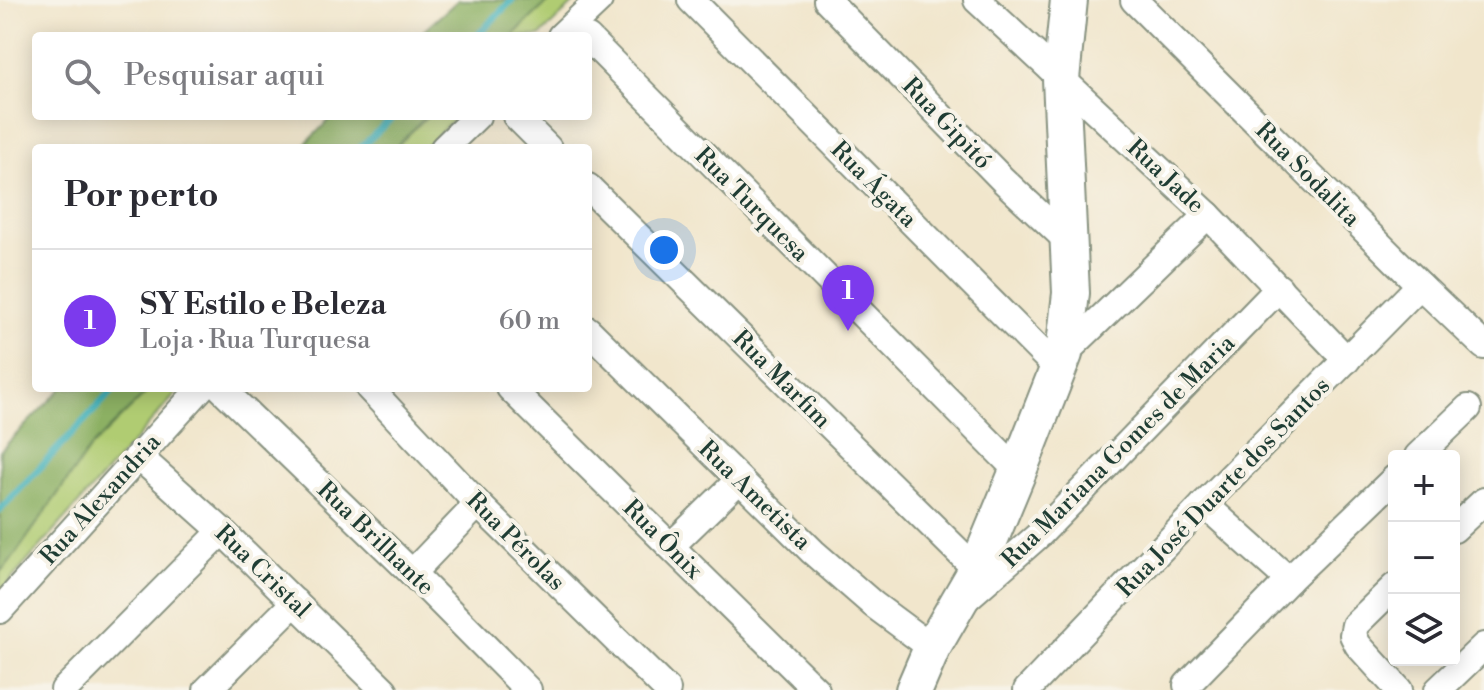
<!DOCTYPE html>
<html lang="pt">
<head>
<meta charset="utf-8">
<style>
  :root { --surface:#fff; --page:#f2f2f3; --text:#2b2b33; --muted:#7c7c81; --line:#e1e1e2; --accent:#7c3aed }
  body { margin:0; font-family:"Libre Bodoni",serif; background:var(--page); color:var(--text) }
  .controls { position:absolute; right:24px; bottom:24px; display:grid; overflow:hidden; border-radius:8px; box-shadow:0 4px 20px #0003 }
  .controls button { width:72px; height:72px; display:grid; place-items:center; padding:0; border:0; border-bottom:2px solid var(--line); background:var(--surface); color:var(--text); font:40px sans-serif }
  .you { position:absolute; left:664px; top:250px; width:28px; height:28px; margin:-20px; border:6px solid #fff; border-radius:50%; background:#1a73e8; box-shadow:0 0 0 12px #1a73e833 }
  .badge { display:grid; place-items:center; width:52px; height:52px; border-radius:50%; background:var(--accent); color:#fff; font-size:26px; font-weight:700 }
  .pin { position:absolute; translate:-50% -66px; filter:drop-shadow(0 2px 4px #0008) }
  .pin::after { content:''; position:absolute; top:42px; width:28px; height:24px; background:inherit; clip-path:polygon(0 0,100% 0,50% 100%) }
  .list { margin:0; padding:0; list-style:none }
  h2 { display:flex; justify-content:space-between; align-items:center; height:104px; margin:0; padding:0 32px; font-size:34px }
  h2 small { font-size:26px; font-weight:400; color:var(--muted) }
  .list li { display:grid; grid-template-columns:52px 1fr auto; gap:24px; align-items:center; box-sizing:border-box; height:144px; padding:0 32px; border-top:2px solid var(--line) }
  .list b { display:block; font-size:30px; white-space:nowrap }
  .list p { margin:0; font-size:26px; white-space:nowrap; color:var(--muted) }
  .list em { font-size:26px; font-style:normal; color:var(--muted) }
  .icon { flex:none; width:44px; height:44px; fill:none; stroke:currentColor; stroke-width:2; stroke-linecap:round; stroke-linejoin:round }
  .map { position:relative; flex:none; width:1484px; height:690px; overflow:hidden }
  .search { position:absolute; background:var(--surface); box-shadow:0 4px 20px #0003; left:32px; top:32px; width:560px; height:88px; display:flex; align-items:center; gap:20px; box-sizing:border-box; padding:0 28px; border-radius:8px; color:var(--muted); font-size:30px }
  .panel { position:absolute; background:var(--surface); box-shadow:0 4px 20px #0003; left:32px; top:144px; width:560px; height:248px; border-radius:8px }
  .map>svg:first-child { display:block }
  .green { fill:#b0cc72; stroke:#688453; stroke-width:2 }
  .forest { fill:#8cb064; stroke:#56764c; stroke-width:2 }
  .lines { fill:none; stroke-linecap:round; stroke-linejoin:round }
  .stream { stroke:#40b0b9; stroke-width:7 }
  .street-casing { stroke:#889280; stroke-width:30 }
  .secondary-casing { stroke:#889280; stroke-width:40 }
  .street { stroke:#fff; stroke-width:26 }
  .secondary { stroke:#fff; stroke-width:36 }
  .labels { text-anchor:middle; stroke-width:8; stroke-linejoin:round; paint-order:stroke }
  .street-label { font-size:24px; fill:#1f3d34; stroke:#f7f3e8 }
</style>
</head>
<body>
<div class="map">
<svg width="1484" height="690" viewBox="0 0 1484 690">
  <rect width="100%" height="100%" fill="#f7f3e8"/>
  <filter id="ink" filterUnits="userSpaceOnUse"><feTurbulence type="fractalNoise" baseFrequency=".0125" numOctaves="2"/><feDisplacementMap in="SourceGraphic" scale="16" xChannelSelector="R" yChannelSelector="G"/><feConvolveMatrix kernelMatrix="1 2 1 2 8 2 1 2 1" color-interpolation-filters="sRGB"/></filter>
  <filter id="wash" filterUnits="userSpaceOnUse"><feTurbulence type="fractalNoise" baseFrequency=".006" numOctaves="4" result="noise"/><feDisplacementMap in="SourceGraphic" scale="32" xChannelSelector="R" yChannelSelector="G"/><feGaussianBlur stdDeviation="1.8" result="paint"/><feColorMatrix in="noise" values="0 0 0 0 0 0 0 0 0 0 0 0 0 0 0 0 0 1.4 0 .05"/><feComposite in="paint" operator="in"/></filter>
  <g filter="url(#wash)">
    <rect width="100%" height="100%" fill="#f1e6cc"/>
    <!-- green -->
    <g class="green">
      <polygon points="550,0 577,0 540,36 512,36"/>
      <polygon points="427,116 457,116 424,148 395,148"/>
      <polygon points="151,388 181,388 0,592 0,572 12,559 90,448"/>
    </g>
    <!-- forest -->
    <g class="forest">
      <polygon points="458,0 550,0 512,36 418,36"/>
      <polygon points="333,116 427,116 394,148 301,148"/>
      <polygon points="62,388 151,388 90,448 12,559 0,572 0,451"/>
    </g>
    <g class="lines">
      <!-- stream -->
      <g class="stream">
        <polyline points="477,36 512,0"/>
        <polyline points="360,148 394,116"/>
        <polyline points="0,510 115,388"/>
      </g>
    </g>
  </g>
  <g filter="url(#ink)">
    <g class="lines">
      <!-- street casing -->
      <g class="street-casing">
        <g id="street">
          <polyline points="691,0 1057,368"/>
          <polyline points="827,0 1003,180 1070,243"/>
          <polyline points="977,0 1208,215 1347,360"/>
          <polyline points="1134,0 1420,285 1484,346"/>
          <polyline points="561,36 599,0"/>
          <polyline points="588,38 1018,471"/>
          <polyline points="516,116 548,148"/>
          <polyline points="444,148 477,116"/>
          <polyline points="588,187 977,570"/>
          <polyline points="588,330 813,552 874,605 932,648"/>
          <polyline points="1064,354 1208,215"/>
          <polyline points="221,388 412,573 528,690"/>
          <polyline points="369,388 478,504 667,690"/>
          <polyline points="510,388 816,690"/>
          <polyline points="138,456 222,531 384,690"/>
          <polyline points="1418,456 1468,408"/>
          <polyline points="1204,504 1289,580"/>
          <polyline points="1454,529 1484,501"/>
          <polyline points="671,546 739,480"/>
          <polyline points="412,573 478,504"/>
          <polyline points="1394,587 1355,625 1353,635 1358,645 1399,690"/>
          <polyline points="968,597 1040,534 1279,288"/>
          <polyline points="0,610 201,388"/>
          <polyline points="1187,685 1289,580 1394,479"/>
          <polyline points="64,690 222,531"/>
          <polyline points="207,690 295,602"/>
          <polyline points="1027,690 1204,504 1420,285"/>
          <polyline points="1438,690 1484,646"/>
        </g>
      </g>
      <!-- secondary casing -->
      <g class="secondary-casing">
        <polyline id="secondary" points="914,690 932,648 977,570 1018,471 1064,354 1071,293 1061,79 1069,0"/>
      </g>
      <!-- street -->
      <use href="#street" class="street"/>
      <!-- secondary -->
      <use href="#secondary" class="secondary"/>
    </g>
  </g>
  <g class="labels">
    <!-- street labels -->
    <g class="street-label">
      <text transform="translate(947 123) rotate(46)" y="8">Rua Gipitó</text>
      <text transform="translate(1308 174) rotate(45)" y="8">Rua Sodalita</text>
      <text transform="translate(1166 176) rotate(43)" y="8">Rua Jade</text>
      <text transform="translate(874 184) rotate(45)" y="8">Rua Ágata</text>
      <text transform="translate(752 204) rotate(45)" y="8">Rua Turquesa</text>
      <text transform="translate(782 379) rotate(45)" y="8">Rua Marfim</text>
      <text transform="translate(1118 451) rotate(-45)" y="8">Rua Mariana Gomes de Maria</text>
      <text transform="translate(1223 487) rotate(-46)" y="8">Rua José Duarte dos Santos</text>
      <text transform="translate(755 495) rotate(44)" y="8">Rua Ametista</text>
      <text transform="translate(100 499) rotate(-48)" y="8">Rua Alexandria</text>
      <text transform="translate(376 538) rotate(44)" y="8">Rua Brilhante</text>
      <text transform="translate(663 539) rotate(45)" y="8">Rua Ônix</text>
      <text transform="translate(516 541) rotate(45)" y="8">Rua Pérolas</text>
      <text transform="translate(263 571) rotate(44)" y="8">Rua Cristal</text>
    </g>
  </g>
</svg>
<div class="controls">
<button>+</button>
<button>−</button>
<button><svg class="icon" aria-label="layers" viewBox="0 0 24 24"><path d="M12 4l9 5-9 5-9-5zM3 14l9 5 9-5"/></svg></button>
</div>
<div class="you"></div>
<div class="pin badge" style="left:848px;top:331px">1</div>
<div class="search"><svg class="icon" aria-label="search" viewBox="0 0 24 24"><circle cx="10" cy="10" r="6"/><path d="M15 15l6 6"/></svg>Pesquisar aqui</div>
<section class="panel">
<h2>Por perto<small></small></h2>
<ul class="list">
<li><span class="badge">1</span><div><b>SY Estilo e Beleza</b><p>Loja · Rua Turquesa</p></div><em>60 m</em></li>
</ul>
</section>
</div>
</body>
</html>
